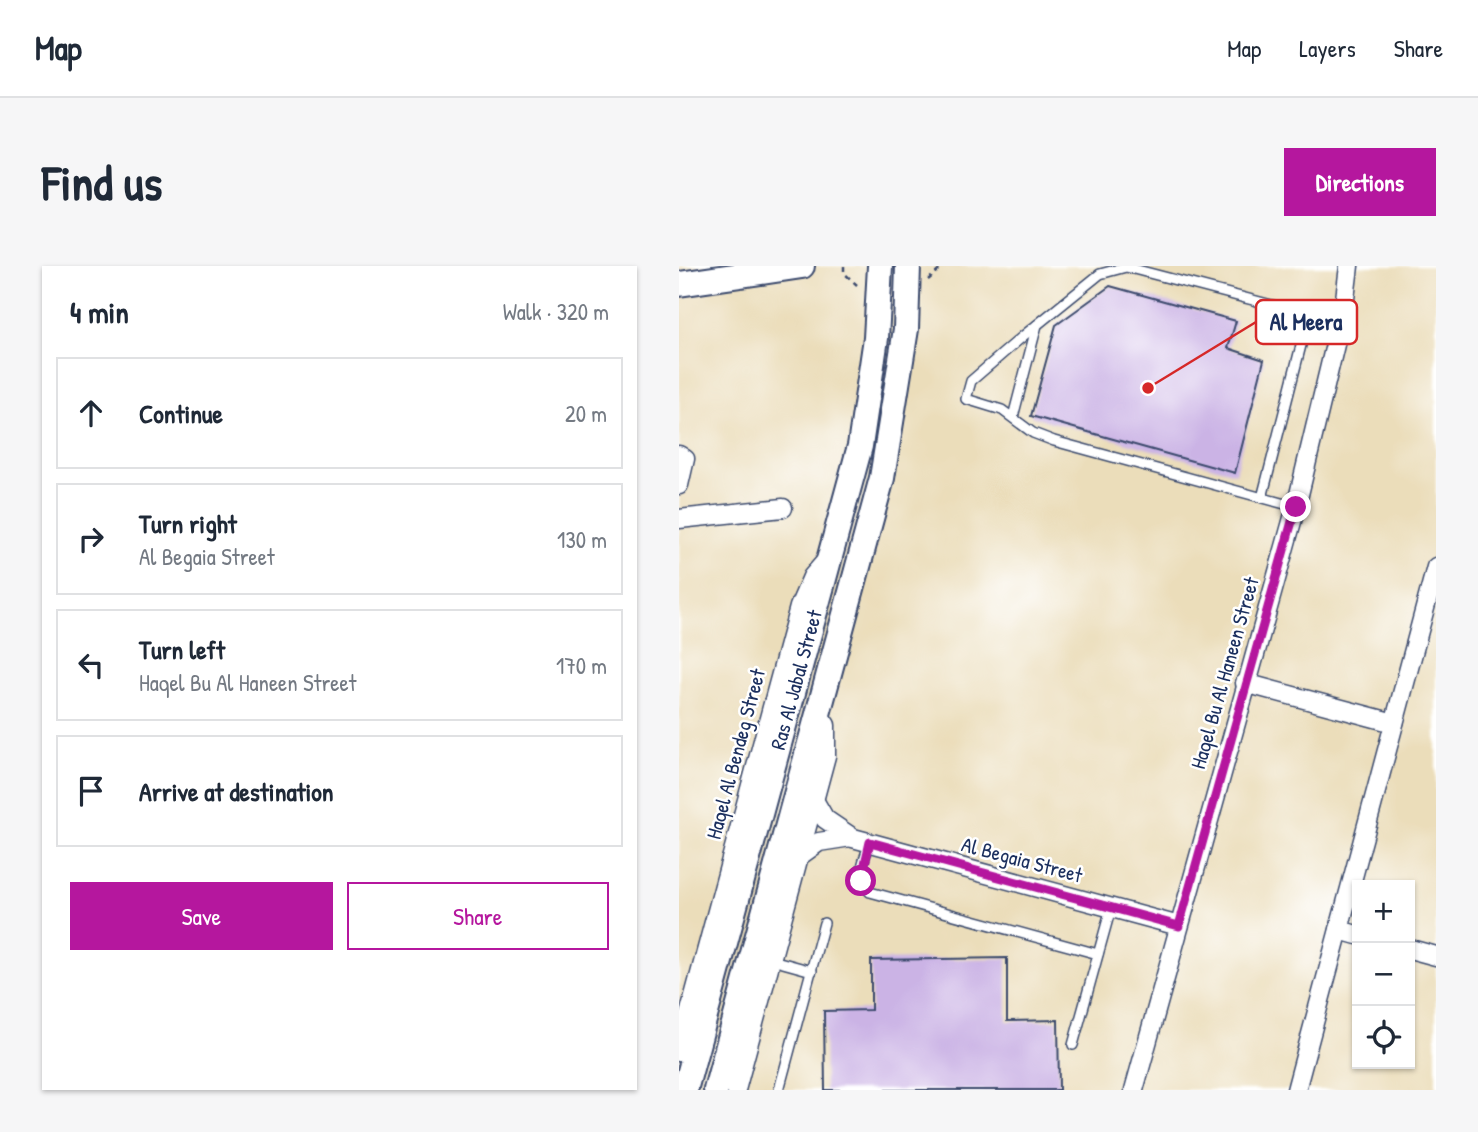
<!DOCTYPE html>
<html lang="en">
<head>
<meta charset="utf-8">
<style>
  :root { --surface:#fff; --page:#f6f6f7; --text:#1f2937; --muted:#747a83; --line:#e0e1e3; --accent:#b5179e }
  body { margin:0; font-family:"Patrick Hand",sans-serif; background:var(--page); color:var(--text) }
  .controls { position:absolute; right:21px; bottom:21px; display:grid; overflow:hidden; border-radius:0px; box-shadow:0 2px 5px #0004 }
  .controls button { width:63px; height:63px; display:grid; place-items:center; padding:0; border:0; border-bottom:2px solid var(--line); background:var(--surface); color:var(--text); font:35px sans-serif }
  .stop { position:absolute; width:21px; height:21px; margin:-16px; border:5px solid #b5179e; border-radius:50%; background:#fff }
  .stop.end { background:#b5179e; border-color:#fff; box-shadow:0 2px 7px #0008 }
  .list { margin:0; padding:0; list-style:none }
  h2 { display:flex; justify-content:space-between; align-items:center; height:91px; margin:0; padding:0 28px; font-size:30px }
  h2 small { font-size:23px; font-weight:400; color:var(--muted) }
  .list li { display:grid; grid-template-columns:46px 1fr auto; gap:21px; align-items:center; box-sizing:border-box; height:112px; margin:0 14px 14px; padding:0 14px; border:2px solid var(--line); border-radius:0px }
  .list b { display:block; font-size:26px; white-space:nowrap }
  .list p { margin:0; font-size:23px; white-space:nowrap; color:var(--muted) }
  .list em { font-size:23px; font-style:normal; color:var(--muted) }
  .actions { display:flex; gap:14px; padding:21px 28px }
  .actions a { flex:1; padding:16px 0; border:2px solid var(--accent); border-radius:0px; text-align:center; font-size:24px; color:var(--accent) }
  .actions .main { background:var(--accent); color:#fff }
  .icon { flex:none; width:38px; height:38px; fill:none; stroke:currentColor; stroke-width:2; stroke-linecap:round; stroke-linejoin:round }
  .map { position:relative; flex:none; width:757px; height:824px; overflow:hidden; border-radius:0px }
  header { display:flex; align-items:center; gap:42px; box-sizing:border-box; height:98px; padding:0 35px; background:var(--surface); border-bottom:2px solid var(--line) }
  header strong { font-size:33px }
  nav { display:flex; gap:38px; margin-inline-start:auto; font-size:24px }
  .intro { display:flex; align-items:center; justify-content:space-between; box-sizing:border-box; height:168px; padding:0 42px }
  h1 { margin:0; font-size:49px }
  .button { padding:18px 32px; border-radius:0px; background:var(--accent); color:#fff; font-size:24px; font-weight:700 }
  main { display:flex; gap:42px; padding:0 42px }
  aside { flex:1; background:var(--surface); border-radius:0px; box-shadow:0 2px 5px #0004 }
  .map>svg:first-child { display:block }
  .building { fill:#cbb3e5 }
  .lines { fill:none; stroke-linecap:round; stroke-linejoin:round }
  .lane-casing { stroke:#3a496c; stroke-width:12 }
  .street-casing { stroke:#3a496c; stroke-width:21 }
  .secondary-casing { stroke:#3a496c; stroke-width:28 }
  .path { stroke:#3a496c; stroke-width:2.5; stroke-dasharray:5 5; stroke-linecap:butt }
  .lane { stroke:#fff; stroke-width:9 }
  .street { stroke:#fff; stroke-width:18 }
  .secondary { stroke:#fff; stroke-width:24 }
  .route { stroke:#b5179e; stroke-width:9 }
  .labels { text-anchor:middle; stroke-width:5; stroke-linejoin:round; paint-order:stroke }
  .street-label { font-size:21px; fill:#1b2f5e; stroke:#fff }
  .leader { fill:none; stroke:#d62828; stroke-width:2.5 }
  .callout-dot { fill:#d62828; stroke:#fff; stroke-width:2.5 }
  .callout { fill:#fff; stroke:#d62828; stroke-width:2.5 }
  .callout-label { font-size:23px; text-anchor:middle; font-weight:bold; fill:#1b2f5e }
</style>
</head>
<body>
<header>
<strong>Map</strong>
<nav><a>Map</a><a>Layers</a><a>Share</a></nav>
</header>
<div class="intro"><h1>Find us</h1><a class="button">Directions</a></div>
<main>
<aside>
<h2>4 min<small>Walk · 320 m</small></h2>
<ul class="list">
<li><svg class="icon" aria-label="ahead" viewBox="0 0 24 24"><path d="M12 20V5M6 11l6-6 6 6"/></svg><div><b>Continue</b></div><em>20 m</em></li>
<li><svg class="icon" aria-label="right" viewBox="0 0 24 24"><path d="M7 20v-9h11M14 6l5 5-5 5"/></svg><div><b>Turn right</b><p>Al Begaia Street</p></div><em>130 m</em></li>
<li><svg class="icon" aria-label="left" viewBox="0 0 24 24"><path d="M17 20v-9H6M10 6l-5 5 5 5"/></svg><div><b>Turn left</b><p>Haqel Bu Al Haneen Street</p></div><em>170 m</em></li>
<li><svg class="icon" aria-label="arrive" viewBox="0 0 24 24"><path d="M6 21V4h12l-3 4 3 4H6"/></svg><div><b>Arrive at destination</b></div></li>
</ul>
<div class="actions"><a class="main">Save</a><a>Share</a></div>
</aside>
<div class="map">
<svg width="757" height="824" viewBox="0 0 757 824">
  <rect width="100%" height="100%" fill="#fff"/>
  <filter id="ink" filterUnits="userSpaceOnUse"><feTurbulence type="fractalNoise" baseFrequency=".0143" numOctaves="2"/><feDisplacementMap in="SourceGraphic" scale="14" xChannelSelector="R" yChannelSelector="G"/><feConvolveMatrix kernelMatrix="1 2 1 2 8 2 1 2 1" color-interpolation-filters="sRGB"/></filter>
  <filter id="wash" filterUnits="userSpaceOnUse"><feTurbulence type="fractalNoise" baseFrequency=".00686" numOctaves="4" result="noise"/><feDisplacementMap in="SourceGraphic" scale="28" xChannelSelector="R" yChannelSelector="G"/><feGaussianBlur stdDeviation="1.57" result="paint"/><feColorMatrix in="noise" values="0 0 0 0 0 0 0 0 0 0 0 0 0 0 0 0 0 1.4 0 .05"/><feComposite in="paint" operator="in"/></filter>
  <g filter="url(#wash)">
    <rect width="100%" height="100%" fill="#ebddba"/>
    <g id="blocks">
      <!-- building -->
      <g class="building">
        <polygon points="431,20 557,55 549,82 585,94 556,207 352,150 377,59"/>
        <polygon points="328,692 328,755 379,754 380,824 146,824 145,745 192,744 192,694"/>
      </g>
    </g>
  </g>
  <g filter="url(#ink)">
    <use href="#blocks" fill-opacity="0" stroke="#3a496c" stroke-width="2"/>
    <g class="lines">
      <!-- lane casing -->
      <g class="lane-casing">
        <g id="lane">
          <polyline points="334,151 358,59"/>
          <polyline points="583,232 630,48"/>
          <polyline points="617,241 375,175 354,167 323,144 287,133 292,115 343,71 421,8 447,1 662,57"/>
          <path d="M191,576C186,592 174,614 191,626L419,688"/>
          <polyline points="93,694 133,705"/>
          <polyline points="394,779 432,642"/>
          <polyline points="100,824 145,657"/>
        </g>
      </g>
      <!-- street casing -->
      <g class="street-casing">
        <g id="street">
          <polyline points="0,189 6,193 0,219"/>
          <polyline points="0,253 104,242"/>
          <polyline points="566,417 715,457"/>
          <polyline points="135,534 146,553 174,572 500,660"/>
          <polyline points="122,589 140,576 172,571"/>
          <polyline points="660,664 678,669"/>
          <polyline points="731,683 757,690"/>
          <polyline points="0,786 120,341 133,311 146,296"/>
          <polyline points="57,824 147,490 147,459 138,446"/>
          <polyline points="455,824 617,241 665,41 670,0"/>
          <polyline points="617,824 757,301"/>
        </g>
      </g>
      <!-- secondary casing -->
      <g class="secondary-casing">
        <g id="secondary">
          <polyline points="0,18 123,0"/>
          <path id="s1" d="M6,824L181,180L197,72L201,0"/>
          <polyline points="37,824 203,212 227,63 229,0"/>
        </g>
      </g>
      <!-- path -->
      <g class="path">
        <polyline points="165,0 165,7 178,19"/>
        <polyline points="249,14 265,0"/>
      </g>
      <!-- lane -->
      <use href="#lane" class="lane"/>
      <!-- street -->
      <use href="#street" class="street"/>
      <!-- secondary -->
      <use href="#secondary" class="secondary"/>
    </g>
  </g>
  <g class="lines" filter="url(#ink)">
    <!-- route -->
    <polyline class="route" points="182,615 191,576 500,660 617,241"/>
  </g>
  <g class="labels">
    <!-- street labels -->
    <g class="street-label">
      <text transform="translate(546 407) rotate(-74)" y="7">Haqel Bu Al Haneen Street</text>
      <text dy="7" stroke="none"><textPath href="#s1" startOffset="425">Ras Al Jabal Street</textPath></text>
      <text transform="translate(57 488) rotate(-75)" y="7">Haqel Al Bendeg Street</text>
      <text transform="translate(343 594) rotate(15)" y="7">Al Begaia Street</text>
    </g>
  </g>
  <!-- callouts -->
  <path class="leader" d="M469 122L577 56"/>
  <circle class="callout-dot" cx="469" cy="122" r="7"/>
  <rect class="callout" x="577" y="34" width="101" height="44" rx="7"/>
  <g class="callout-label">
    <text x="627" y="64">Al Meera</text>
  </g>
</svg>
<div class="controls">
<button>+</button>
<button>−</button>
<button><svg class="icon" aria-label="locate" viewBox="0 0 24 24"><circle cx="12" cy="12" r="6"/><path d="M12 2v4M12 18v4M2 12h4M18 12h4"/></svg></button>
</div>
<div class="stop" style="left:182px;top:615px"></div>
<div class="stop end" style="left:617px;top:241px"></div>
</div>
</main>
</body>
</html>
